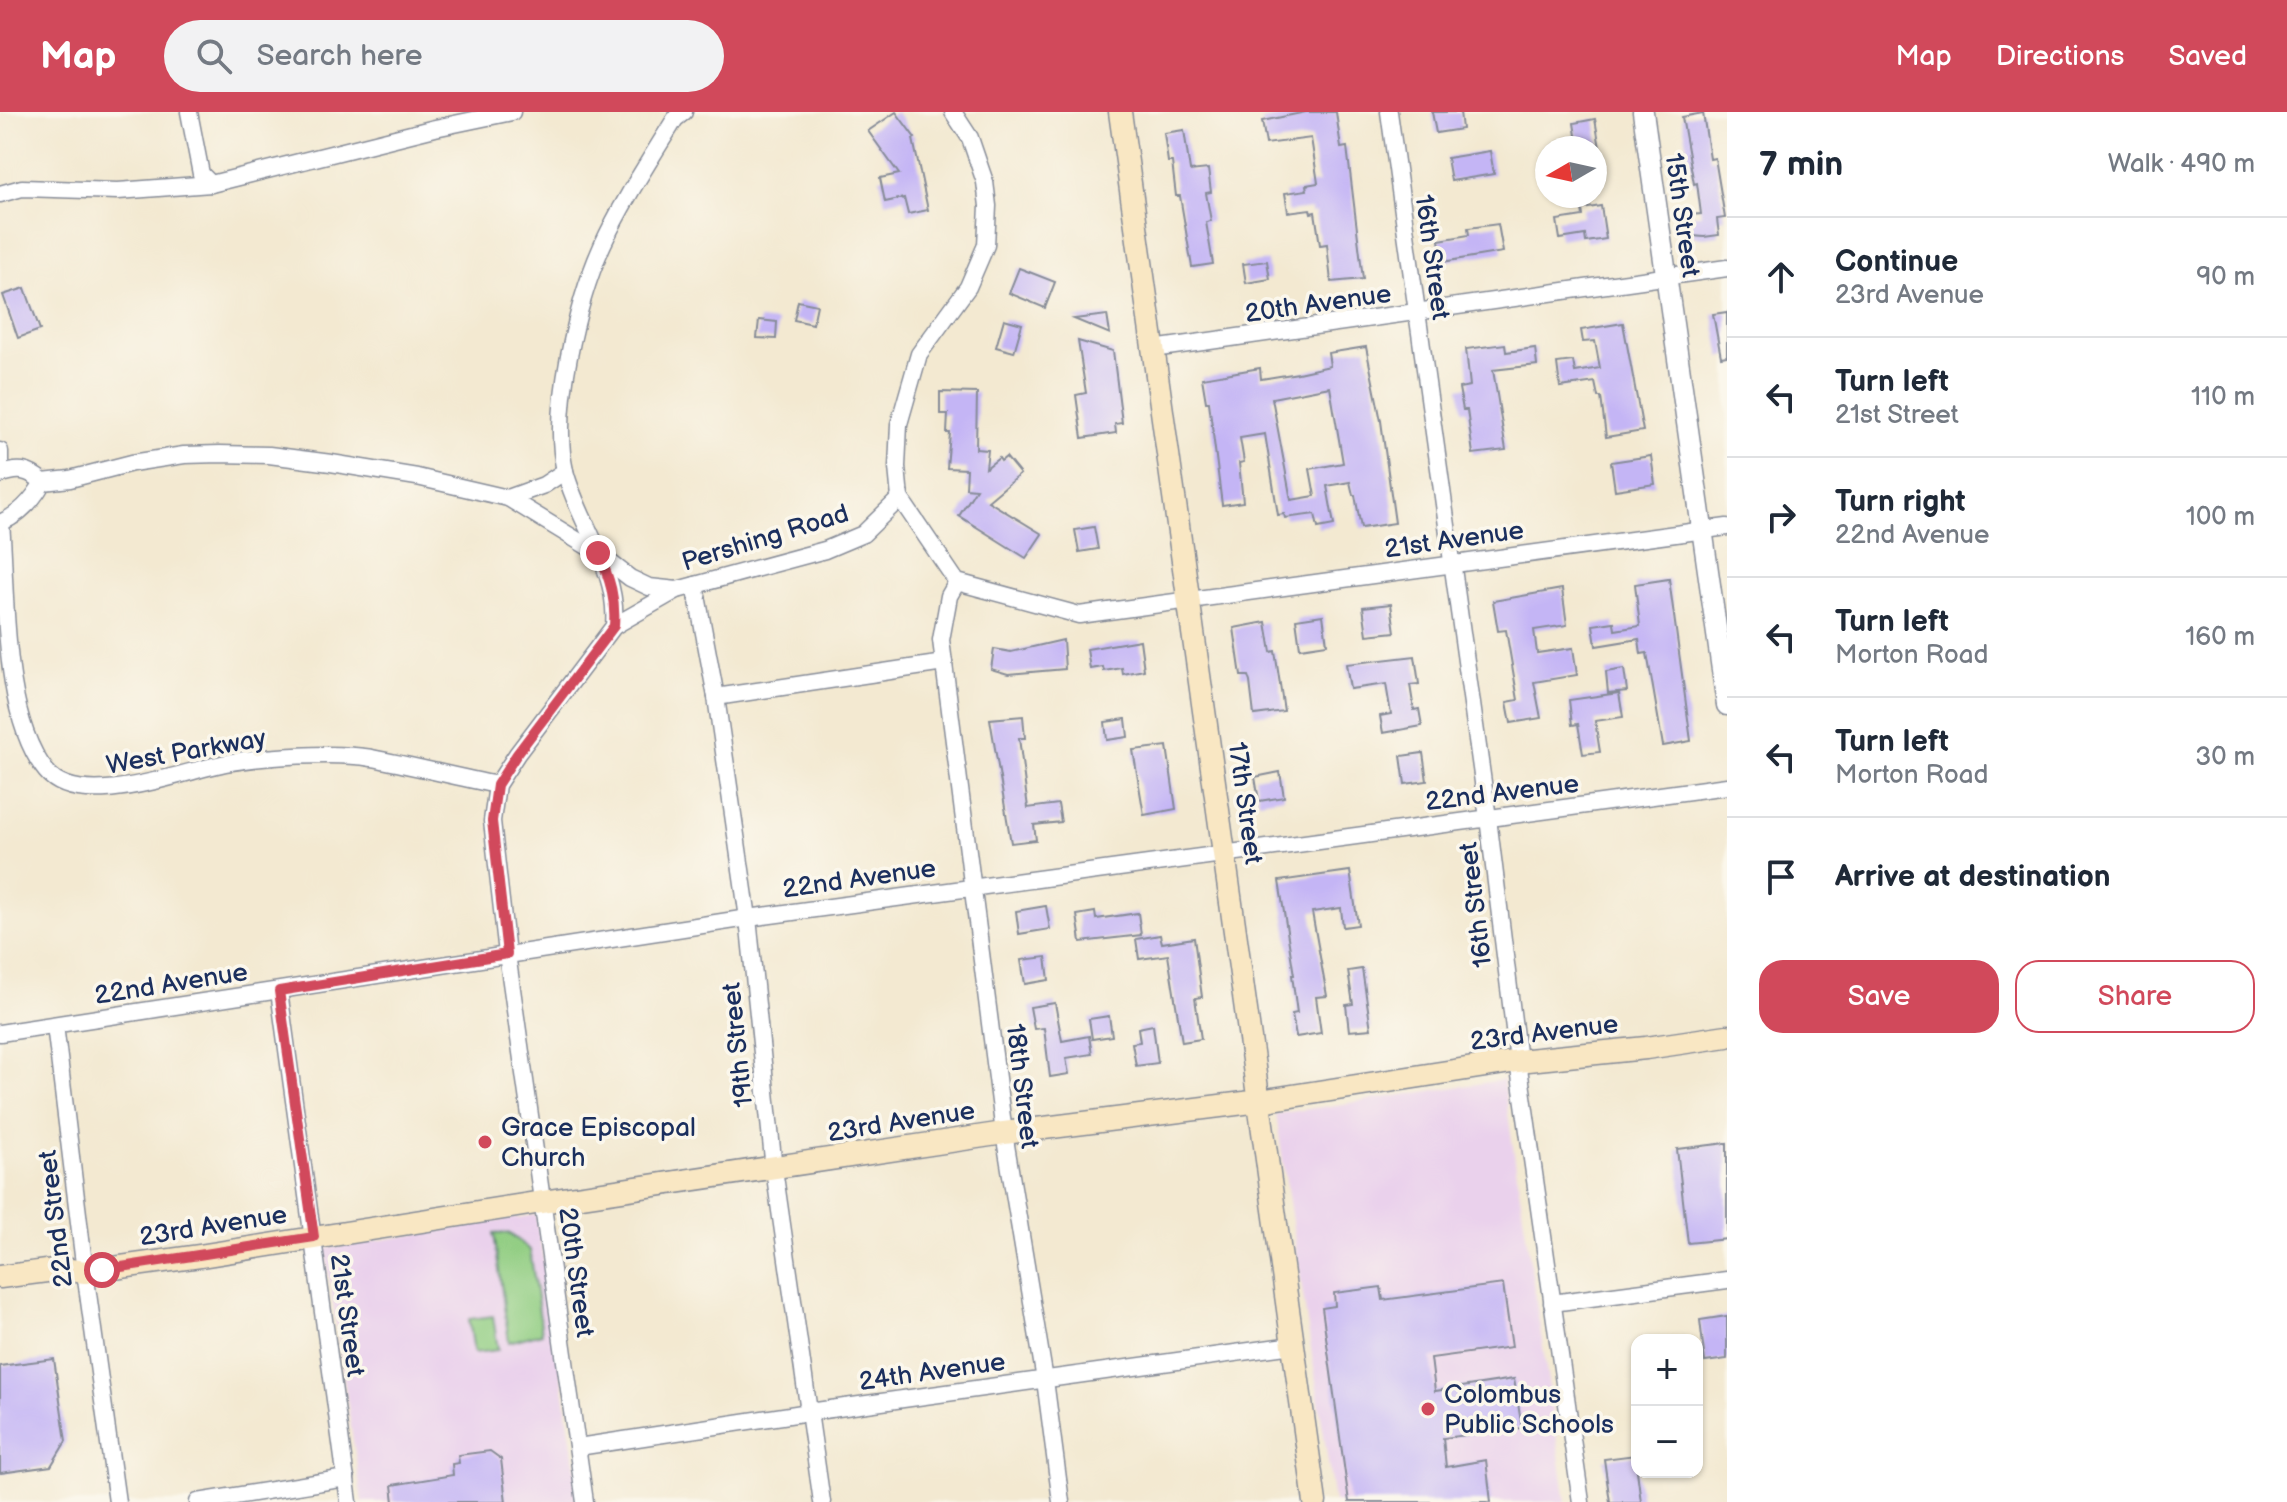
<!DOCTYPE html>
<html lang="en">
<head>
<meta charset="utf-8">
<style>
  :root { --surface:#fff; --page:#f2f2f3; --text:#1f2937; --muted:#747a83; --line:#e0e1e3; --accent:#d1495b }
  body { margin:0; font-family:"Balsamiq Sans",sans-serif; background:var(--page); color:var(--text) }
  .controls { position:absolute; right:24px; bottom:24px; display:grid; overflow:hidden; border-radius:16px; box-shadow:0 2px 6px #0004 }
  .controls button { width:72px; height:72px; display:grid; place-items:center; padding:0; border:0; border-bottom:2px solid var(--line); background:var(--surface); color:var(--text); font:40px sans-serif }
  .compass { position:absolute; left:1535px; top:24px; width:72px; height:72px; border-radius:50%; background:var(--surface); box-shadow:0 2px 6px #0004; rotate:261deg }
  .stop { position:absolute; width:24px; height:24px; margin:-18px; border:6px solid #d1495b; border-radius:50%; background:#fff }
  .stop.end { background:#d1495b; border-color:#fff; box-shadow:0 2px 8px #0008 }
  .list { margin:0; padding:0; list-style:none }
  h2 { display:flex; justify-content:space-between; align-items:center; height:104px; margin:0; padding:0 32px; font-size:34px }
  h2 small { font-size:26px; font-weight:400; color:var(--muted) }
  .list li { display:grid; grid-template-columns:52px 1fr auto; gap:24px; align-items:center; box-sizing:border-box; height:120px; padding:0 32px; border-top:2px solid var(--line) }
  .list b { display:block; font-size:30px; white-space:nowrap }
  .list p { margin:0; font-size:26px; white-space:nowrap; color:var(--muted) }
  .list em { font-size:26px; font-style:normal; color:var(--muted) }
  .actions { display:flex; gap:16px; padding:24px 32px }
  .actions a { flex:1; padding:18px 0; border:2px solid var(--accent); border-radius:24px; text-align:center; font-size:28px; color:var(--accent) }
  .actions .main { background:var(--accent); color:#fff }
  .icon { flex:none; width:44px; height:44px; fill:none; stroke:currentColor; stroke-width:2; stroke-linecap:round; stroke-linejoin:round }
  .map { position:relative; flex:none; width:1727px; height:1390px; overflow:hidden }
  header { display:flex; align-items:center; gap:48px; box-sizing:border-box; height:112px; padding:0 40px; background:var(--accent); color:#fff }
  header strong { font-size:38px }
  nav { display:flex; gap:44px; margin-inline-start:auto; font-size:28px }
  .search { width:560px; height:72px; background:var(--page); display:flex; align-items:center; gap:20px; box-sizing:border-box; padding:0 28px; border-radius:44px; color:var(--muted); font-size:30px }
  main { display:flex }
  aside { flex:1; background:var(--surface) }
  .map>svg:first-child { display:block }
  .built { fill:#ead1ec }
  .green { fill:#91cd82; stroke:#567e70; stroke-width:2 }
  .building { fill:#c4b5f5; fill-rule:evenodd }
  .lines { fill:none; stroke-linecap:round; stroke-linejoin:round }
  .minor-casing { stroke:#878c98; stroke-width:19 }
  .tertiary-casing { stroke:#878c98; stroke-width:23 }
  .secondary-casing { stroke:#878c98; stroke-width:25 }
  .minor { stroke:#fff; stroke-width:16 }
  .tertiary { stroke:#fff; stroke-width:20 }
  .secondary { stroke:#f9e7c3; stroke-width:22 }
  .route { stroke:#d1495b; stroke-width:10 }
  .poi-dot { fill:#d1495b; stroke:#fbf7ec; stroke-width:3 }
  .labels { text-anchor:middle; stroke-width:7; stroke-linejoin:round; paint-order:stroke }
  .street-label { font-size:26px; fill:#1b2f5e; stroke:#fbf7ec }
  .poi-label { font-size:26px; fill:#1b2f5e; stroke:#fbf7ec; text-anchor:start }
</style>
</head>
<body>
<header>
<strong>Map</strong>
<div class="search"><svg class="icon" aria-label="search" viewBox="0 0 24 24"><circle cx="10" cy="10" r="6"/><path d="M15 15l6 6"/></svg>Search here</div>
<nav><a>Map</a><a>Directions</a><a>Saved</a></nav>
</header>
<main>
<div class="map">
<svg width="1727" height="1390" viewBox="0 0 1727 1390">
  <rect width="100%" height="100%" fill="#fbf7ec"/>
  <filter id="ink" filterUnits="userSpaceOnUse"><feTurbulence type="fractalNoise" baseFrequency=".0125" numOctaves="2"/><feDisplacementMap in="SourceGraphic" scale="16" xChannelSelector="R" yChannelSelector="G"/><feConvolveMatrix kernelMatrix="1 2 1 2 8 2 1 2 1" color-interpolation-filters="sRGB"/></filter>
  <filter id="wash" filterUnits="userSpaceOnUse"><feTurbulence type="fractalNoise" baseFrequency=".006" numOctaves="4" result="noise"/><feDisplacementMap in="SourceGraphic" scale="32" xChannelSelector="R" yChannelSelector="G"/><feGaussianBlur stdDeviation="1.8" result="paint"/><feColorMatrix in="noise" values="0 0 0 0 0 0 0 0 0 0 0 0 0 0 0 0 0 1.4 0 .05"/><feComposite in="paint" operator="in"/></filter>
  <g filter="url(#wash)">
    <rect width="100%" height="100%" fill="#f3e9d1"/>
    <!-- built -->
    <g class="built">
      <polygon points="1503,968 1566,1390 1334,1390 1276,1002"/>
      <polygon points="536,1103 581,1390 362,1390 325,1137"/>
    </g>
    <!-- green -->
    <g class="green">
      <polygon points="509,1121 530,1138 542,1221 509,1230 494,1122"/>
      <polygon points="493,1204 498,1238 474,1241 469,1207"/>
    </g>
    <g id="blocks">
      <!-- building -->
      <g class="building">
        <polygon points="896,0 915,26 913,27 928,98 908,102 904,86 885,90 880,66 899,62 868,19"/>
        <polygon points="1306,0 1336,0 1341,36 1347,35 1363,167 1331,170 1327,132 1320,133 1315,100 1311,101 1310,97 1288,100 1285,81 1307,78 1306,73 1318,71 1311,26 1266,32 1262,9"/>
        <polygon points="1432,0 1460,0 1462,17 1436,21"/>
        <polygon points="1703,1 1710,47 1715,46 1725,106 1717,107 1719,123 1704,125 1693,124 1690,103 1701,102 1697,71 1694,72 1682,5"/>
        <polygon points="1595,7 1600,36 1578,36 1574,11"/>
        <polygon points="1184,18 1190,59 1208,57 1211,80 1206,81 1211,109 1206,110 1213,152 1192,155 1180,84 1176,84 1172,50 1168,50 1164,21"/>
        <polygon points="1490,39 1494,62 1451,69 1447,46"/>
        <polygon points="1601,94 1606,127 1586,130 1585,123 1560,127 1557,108 1583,104 1582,97"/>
        <polygon points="1498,112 1503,140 1442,150 1439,128 1469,123 1468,116"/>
        <polygon points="1267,149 1270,167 1246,171 1243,152"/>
        <polygon points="1019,156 1055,170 1045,196 1009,181"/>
        <polygon points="25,176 40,218 18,226 3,183"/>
        <polygon points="798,189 817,193 813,212 794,208"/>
        <polygon points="1727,200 1727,244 1721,245 1713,202"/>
        <polygon points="1107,203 1110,222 1074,207"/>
        <polygon points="1004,207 1022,212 1014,240 996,235"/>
        <polygon points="759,208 777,210 776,227 757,226"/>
        <polygon points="1623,211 1643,319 1606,325 1601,285 1598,285 1595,270 1560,275 1557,251 1573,249 1575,260 1600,256 1595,229 1583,230 1581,218"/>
        <polygon points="1078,229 1113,239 1122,311 1115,312 1116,321 1082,326 1076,283 1086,281"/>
        <polygon points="1505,232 1506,240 1535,236 1537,253 1493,258 1506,338 1473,342 1467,298 1463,298 1459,276 1470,274 1466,237"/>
        <path d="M1366,235L1381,309L1395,411L1361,416L1355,383H1353L1350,370L1327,374L1334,413L1318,416L1315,402L1285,406L1284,402L1278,403L1265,322L1240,326L1244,350L1239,351L1243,390L1222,393L1209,290H1206L1202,266L1260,256L1261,267L1298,261L1330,254L1328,241ZM1330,275L1343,351L1310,357L1315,384L1291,388L1272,286Z"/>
        <polygon points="940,280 977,281 976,337 988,338 986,356 999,346 1001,349 1006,345 1020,362 988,389 1042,422 1026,446 959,404 976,377 966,376 967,357 947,356 950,321 947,321 948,302 940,302"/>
        <polygon points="1651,344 1655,372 1615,378 1611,350"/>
        <polygon points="1094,415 1098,437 1079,440 1075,418"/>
        <polygon points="1669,467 1691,629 1663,634 1647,541 1641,542 1639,527 1596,534 1593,513 1614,510 1615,518 1640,514 1635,472"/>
        <polygon points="1562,477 1567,513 1534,518 1537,541 1573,536 1577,563 1534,570 1541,606 1511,611 1507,590 1518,588 1506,518 1498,519 1493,489"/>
        <polygon points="1391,492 1395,520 1367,523 1363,495"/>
        <polygon points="1323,503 1327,532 1300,536 1296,507"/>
        <polygon points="1266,510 1271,540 1275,539 1284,599 1254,603 1250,570 1248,564 1241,564 1234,516"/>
        <polygon points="1063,528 1065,557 1008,562 991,557 994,537 1011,540"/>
        <polygon points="1140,528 1144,558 1123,562 1122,556 1104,559 1103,555 1090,557 1087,537"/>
        <polygon points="1415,544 1419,572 1410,573 1414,598 1419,597 1422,614 1383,621 1380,604 1391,602 1386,572 1350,577 1346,552"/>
        <polygon points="1624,557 1627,579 1608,581 1606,560"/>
        <polygon points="1619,581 1623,605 1595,609 1600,640 1583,642 1578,612 1572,613 1569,588"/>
        <polygon points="1023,604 1025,626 1019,626 1028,696 1058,692 1061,710 1034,713 1036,728 1011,731 990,607"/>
        <polygon points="1126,607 1128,625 1107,628 1105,610"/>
        <polygon points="1167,634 1176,697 1144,703 1133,638"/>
        <polygon points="1423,641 1427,669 1405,672 1401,644"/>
        <polygon points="1280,660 1284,685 1259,689 1255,665"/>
        <polygon points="1350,759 1358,813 1343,815 1341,796 1312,800 1327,884 1316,885 1321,921 1296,925 1292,902 1297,901 1292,863 1294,863 1279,769"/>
        <polygon points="1046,794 1050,817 1019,822 1016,799"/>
        <polygon points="1095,800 1096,807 1138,801 1141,823 1081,830 1077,803"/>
        <polygon points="1160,823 1162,831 1194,826 1202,885 1195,886 1201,927 1182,930 1168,843 1139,847 1136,827"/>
        <polygon points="1046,845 1049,868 1025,872 1021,848"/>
        <polygon points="1362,857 1371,917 1349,919 1346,893 1353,892 1348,859"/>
        <polygon points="1055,891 1062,929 1089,924 1092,942 1066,946 1069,962 1050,965 1044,916 1034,917 1030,895"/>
        <polygon points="1109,904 1112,924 1092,927 1089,907"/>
        <polygon points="1153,913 1158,951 1136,954 1132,931 1140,930 1138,916"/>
        <polygon points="1727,1031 1727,1127 1688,1131 1677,1037"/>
        <polygon points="1503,1172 1512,1235 1431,1246 1435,1279 1514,1267 1522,1316 1443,1326 1446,1355 1486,1348 1491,1390 1349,1390 1322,1196 1335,1194 1334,1181 1381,1175 1383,1188"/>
        <polygon points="1727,1204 1727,1247 1705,1250 1700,1208"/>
        <polygon points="54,1247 66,1329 51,1354 0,1361 0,1254"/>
        <polygon points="490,1339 501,1347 506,1390 394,1390 392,1373 453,1363 452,1352 459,1351 458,1343"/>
        <polygon points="1635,1343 1641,1390 1610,1390 1604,1347"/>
      </g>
    </g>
  </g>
  <g filter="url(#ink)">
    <use href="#blocks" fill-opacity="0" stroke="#878c98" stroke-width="2"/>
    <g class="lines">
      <!-- minor casing -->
      <g class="minor-casing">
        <g id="minor">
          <polyline points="189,0 201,62 211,72"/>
          <polyline points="1389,0 1488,706 1518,949 1581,1390"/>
          <polyline points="0,82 22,76 118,79 211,72 435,16 512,0"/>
          <polyline points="1153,237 1727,156"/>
          <polyline points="0,339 0,361"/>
          <path d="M0,363C18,356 28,357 43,370L70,367L132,351L184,343L220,342L269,343L331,351L417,365L508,386L598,441L630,466L649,475L677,478"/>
          <polyline points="508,386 544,373 565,359"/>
          <polyline points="900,386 897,355 899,312 919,242 968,175 986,133 988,94 985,70 970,26 953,0"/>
          <path d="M0,411C19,403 33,388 43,370"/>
          <path d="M1,411C7,481 1,603 46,659C79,701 183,659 226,651C264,644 335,640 372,646C414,654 456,665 497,673"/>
          <polyline points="957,470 949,484 941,528 1004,1021 1045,1268 1061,1390"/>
          <polyline points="695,473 716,585 748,806 774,1057 822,1390"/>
          <polyline points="614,514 677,478 825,438 863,422 900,386 957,470 1079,503 1727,415"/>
          <polyline points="716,585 944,551"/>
          <polyline points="279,879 349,1390"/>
          <polyline points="55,913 85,1160 117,1390"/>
          <polyline points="0,921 748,806 1727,674"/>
          <polyline points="1552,1191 1727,1168"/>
          <polyline points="578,1335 809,1300 1293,1233"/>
          <polyline points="198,1390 346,1366"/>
          <path d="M585,1390L507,842L492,709L497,673L517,642L614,514C619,457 579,413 565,359C551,299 577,190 602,134C622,90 650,48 675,7L684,0"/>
        </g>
      </g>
      <!-- tertiary casing -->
      <g class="tertiary-casing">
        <polyline id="tertiary" points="1643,0 1727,593"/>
      </g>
      <!-- secondary casing -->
      <g class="secondary-casing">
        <g id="secondary">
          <polyline points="1120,0 1315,1390"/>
          <polyline points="0,1165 62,1157 85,1160 200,1144 542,1090 1004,1021 1260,989 1518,949 1646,936 1727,924"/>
        </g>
      </g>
      <!-- minor -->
      <use href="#minor" class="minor"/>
      <!-- tertiary -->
      <use href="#tertiary" class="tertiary"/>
      <!-- secondary -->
      <use href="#secondary" class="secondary"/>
    </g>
  </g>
  <g class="lines" filter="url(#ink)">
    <!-- route -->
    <path class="route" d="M102,1158L314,1125L279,879L507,842L492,709L497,673L517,642L614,514C616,487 610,466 598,441"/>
  </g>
  <!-- markers -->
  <g class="poi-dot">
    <circle cx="485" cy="1030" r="8"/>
    <circle cx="1428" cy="1297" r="8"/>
  </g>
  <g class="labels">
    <!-- street labels -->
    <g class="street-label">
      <text transform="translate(1683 103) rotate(82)" y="9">15th Street</text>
      <text transform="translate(1433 145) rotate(82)" y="9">16th Street</text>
      <text transform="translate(1318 191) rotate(-8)" y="9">20th Avenue</text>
      <text transform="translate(765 425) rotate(-17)" y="9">Pershing Road</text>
      <text transform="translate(1454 427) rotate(-8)" y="9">21st Avenue</text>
      <text transform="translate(186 639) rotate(-10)" y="9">West Parkway</text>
      <text transform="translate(1502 680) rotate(-7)" y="9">22nd Avenue</text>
      <text transform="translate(1246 691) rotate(82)" y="9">17th Street</text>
      <text transform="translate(859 766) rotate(-8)" y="9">22nd Avenue</text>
      <text transform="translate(1475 793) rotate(-97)" y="9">16th Street</text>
      <text transform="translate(171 871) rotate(-9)" y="9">22nd Avenue</text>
      <text transform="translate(1544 920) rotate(-7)" y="9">23rd Avenue</text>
      <text transform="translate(737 933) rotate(-96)" y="9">19th Street</text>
      <text transform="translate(1023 974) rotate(83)" y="9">18th Street</text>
      <text transform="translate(901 1009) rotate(-9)" y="9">23rd Avenue</text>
      <text transform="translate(55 1107) rotate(-97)" y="9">22nd Street</text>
      <text transform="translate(213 1113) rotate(-9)" y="9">23rd Avenue</text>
      <text transform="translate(577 1160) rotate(82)" y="9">20th Street</text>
      <text transform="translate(348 1203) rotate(82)" y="9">21st Street</text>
      <text transform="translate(932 1259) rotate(-8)" y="9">24th Avenue</text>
    </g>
    <!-- poi labels -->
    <g class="poi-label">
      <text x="501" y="1024">Grace Episcopal<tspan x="501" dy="30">Church</tspan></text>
      <text x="1444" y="1291">Colombus<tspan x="1444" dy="30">Public Schools</tspan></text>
    </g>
  </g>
</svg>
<div class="controls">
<button>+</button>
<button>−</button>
</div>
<svg class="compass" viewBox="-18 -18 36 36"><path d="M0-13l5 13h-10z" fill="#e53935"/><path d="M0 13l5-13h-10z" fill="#747a83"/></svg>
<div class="stop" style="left:102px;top:1158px"></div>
<div class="stop end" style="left:598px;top:441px"></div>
</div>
<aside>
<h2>7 min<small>Walk · 490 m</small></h2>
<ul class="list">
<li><svg class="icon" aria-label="ahead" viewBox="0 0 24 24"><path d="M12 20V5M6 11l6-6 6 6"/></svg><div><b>Continue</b><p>23rd Avenue</p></div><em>90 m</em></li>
<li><svg class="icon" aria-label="left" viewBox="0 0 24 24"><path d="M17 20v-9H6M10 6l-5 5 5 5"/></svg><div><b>Turn left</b><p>21st Street</p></div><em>110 m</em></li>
<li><svg class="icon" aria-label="right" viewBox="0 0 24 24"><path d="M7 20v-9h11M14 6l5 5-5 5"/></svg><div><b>Turn right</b><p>22nd Avenue</p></div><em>100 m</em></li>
<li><svg class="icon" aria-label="left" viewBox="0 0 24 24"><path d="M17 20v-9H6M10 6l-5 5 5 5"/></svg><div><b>Turn left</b><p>Morton Road</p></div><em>160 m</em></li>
<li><svg class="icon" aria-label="left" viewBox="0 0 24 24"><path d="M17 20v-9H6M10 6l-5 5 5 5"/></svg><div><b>Turn left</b><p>Morton Road</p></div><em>30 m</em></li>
<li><svg class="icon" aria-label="arrive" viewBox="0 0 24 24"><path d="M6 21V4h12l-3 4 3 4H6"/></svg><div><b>Arrive at destination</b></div></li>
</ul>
<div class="actions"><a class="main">Save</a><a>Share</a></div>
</aside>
</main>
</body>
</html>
